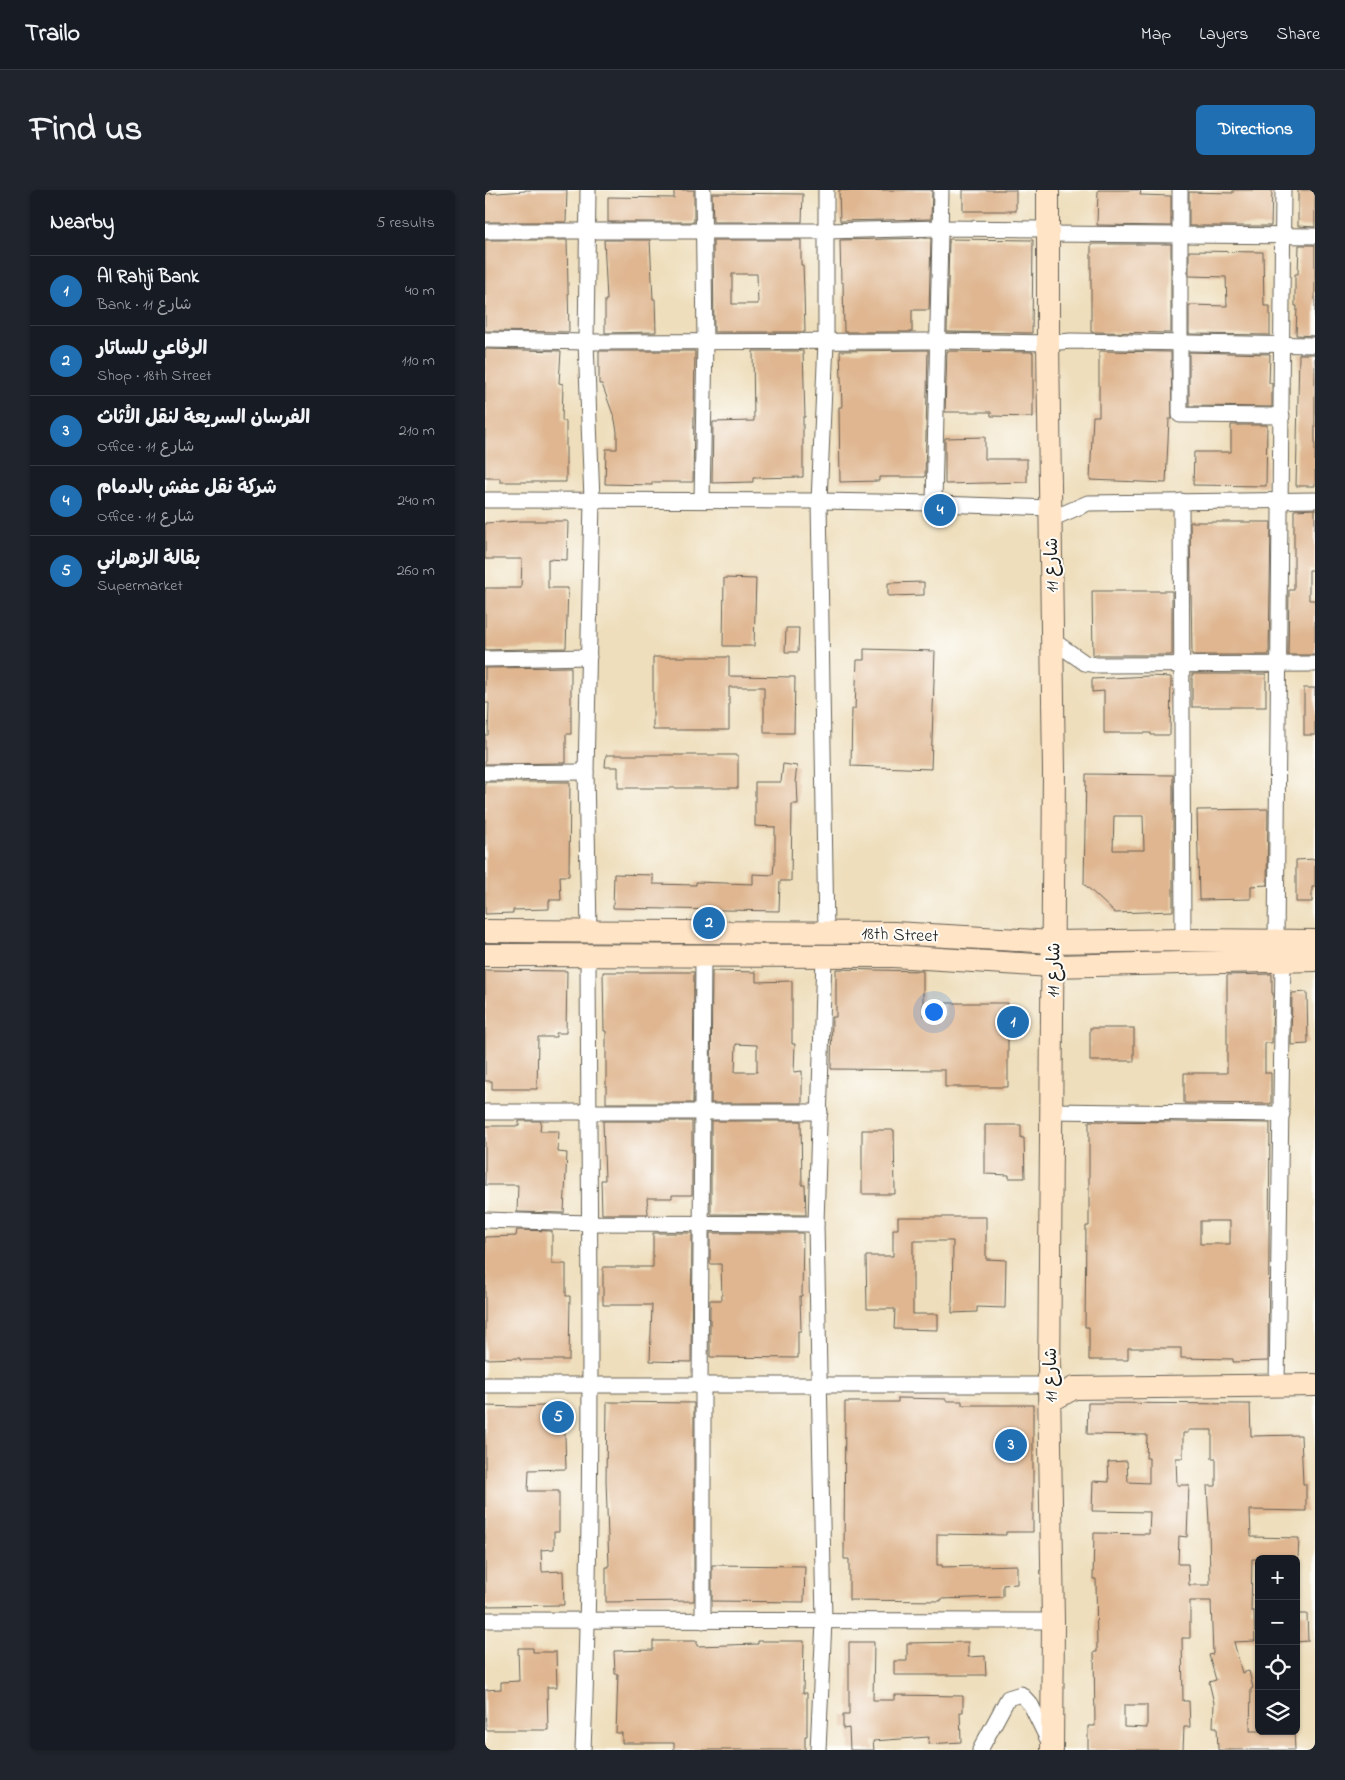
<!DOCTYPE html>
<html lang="en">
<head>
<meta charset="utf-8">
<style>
  :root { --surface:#171b24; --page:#20242c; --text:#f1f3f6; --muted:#9ea1a6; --line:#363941; --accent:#1f6fb2 }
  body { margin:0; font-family:"Indie Flower","Playpen Sans Arabic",sans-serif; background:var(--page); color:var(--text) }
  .controls { position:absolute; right:15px; bottom:15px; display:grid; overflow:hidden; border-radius:8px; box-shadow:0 1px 4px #0004 }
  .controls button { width:45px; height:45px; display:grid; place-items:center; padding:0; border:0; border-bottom:1px solid var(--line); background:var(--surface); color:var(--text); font:25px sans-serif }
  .you { position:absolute; left:448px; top:821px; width:18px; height:18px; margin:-12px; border:4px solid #fff; border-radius:50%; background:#1a73e8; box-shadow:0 0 0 8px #1a73e833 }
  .badge { display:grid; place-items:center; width:32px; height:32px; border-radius:50%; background:var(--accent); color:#fff; font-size:16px; font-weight:700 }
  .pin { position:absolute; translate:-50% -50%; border:2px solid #fff; box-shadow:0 1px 5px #0006 }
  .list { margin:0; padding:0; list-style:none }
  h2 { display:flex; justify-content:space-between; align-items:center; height:65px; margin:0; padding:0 20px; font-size:21px }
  h2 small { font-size:16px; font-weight:400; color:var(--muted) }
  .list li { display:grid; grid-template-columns:32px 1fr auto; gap:15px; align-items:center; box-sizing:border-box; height:70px; padding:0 20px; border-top:1px solid var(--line) }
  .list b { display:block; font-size:19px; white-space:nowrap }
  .list p { margin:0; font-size:16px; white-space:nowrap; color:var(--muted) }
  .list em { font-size:16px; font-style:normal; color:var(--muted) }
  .icon { flex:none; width:28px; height:28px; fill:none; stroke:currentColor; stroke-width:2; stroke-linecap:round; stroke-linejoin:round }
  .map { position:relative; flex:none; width:830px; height:1560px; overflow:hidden; border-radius:8px }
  header { display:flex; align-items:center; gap:30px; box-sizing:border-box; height:70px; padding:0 25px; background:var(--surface); border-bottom:1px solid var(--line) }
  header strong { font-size:24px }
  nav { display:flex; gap:28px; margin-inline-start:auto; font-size:18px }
  .intro { display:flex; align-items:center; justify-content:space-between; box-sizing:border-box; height:120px; padding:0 30px }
  h1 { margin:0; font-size:35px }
  .button { padding:12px 22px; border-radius:8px; background:var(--accent); color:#fff; font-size:18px; font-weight:700 }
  main { display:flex; gap:30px; padding:0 30px }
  aside { flex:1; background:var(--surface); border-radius:8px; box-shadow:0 1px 4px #0004 }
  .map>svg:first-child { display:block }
  .building { fill:#dfb690; fill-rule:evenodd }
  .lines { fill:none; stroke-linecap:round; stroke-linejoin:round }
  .street-casing { stroke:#666054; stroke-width:17 }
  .secondary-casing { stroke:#666054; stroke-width:24 }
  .street { stroke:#fff; stroke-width:15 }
  .secondary { stroke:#ffe4c6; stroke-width:22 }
  .labels { text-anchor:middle; stroke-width:4; stroke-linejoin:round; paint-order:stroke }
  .street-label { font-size:18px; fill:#1c1c1c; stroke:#fdfcf7 }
</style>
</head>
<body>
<header>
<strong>Trailo</strong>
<nav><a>Map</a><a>Layers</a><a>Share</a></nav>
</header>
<div class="intro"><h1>Find us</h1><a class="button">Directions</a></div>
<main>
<aside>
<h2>Nearby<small>5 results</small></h2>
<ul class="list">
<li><span class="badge">1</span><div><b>Al Rahji Bank</b><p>Bank · شارع 11</p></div><em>40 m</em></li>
<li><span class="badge">2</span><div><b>الرفاعي للساتار</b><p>Shop · 18th Street</p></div><em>110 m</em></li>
<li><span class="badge">3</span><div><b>الفرسان السريعة لنقل الأثاث</b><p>Office · شارع 11</p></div><em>210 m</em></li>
<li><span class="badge">4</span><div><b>شركة نقل عفش بالدمام</b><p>Office · شارع 11</p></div><em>240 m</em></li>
<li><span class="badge">5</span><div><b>بقالة الزهراني</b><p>Supermarket</p></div><em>260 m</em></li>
</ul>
</aside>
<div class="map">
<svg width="830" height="1560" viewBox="0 0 830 1560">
  <rect width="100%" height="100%" fill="#fdfcf7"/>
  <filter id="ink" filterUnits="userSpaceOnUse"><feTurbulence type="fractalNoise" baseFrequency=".02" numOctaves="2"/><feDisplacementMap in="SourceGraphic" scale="10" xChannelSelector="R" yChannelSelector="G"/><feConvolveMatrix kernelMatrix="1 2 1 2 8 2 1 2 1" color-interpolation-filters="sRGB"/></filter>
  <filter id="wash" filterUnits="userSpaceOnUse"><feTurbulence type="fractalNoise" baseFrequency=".0096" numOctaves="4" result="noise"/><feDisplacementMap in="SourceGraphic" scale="20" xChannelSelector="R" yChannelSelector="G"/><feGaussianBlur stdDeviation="1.12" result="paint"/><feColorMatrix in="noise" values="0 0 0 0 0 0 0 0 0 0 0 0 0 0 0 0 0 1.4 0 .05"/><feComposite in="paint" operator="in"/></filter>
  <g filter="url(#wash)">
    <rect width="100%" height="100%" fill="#eedebc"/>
    <g id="blocks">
      <!-- building -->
      <g class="building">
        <polygon points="40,0 82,0 81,32 0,32 0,4 40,1"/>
        <polygon points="189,0 209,0 209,32 123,32 123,7 189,8"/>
        <polygon points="354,0 447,0 446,29 355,31"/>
        <rect x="478" y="0" width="53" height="21"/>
        <polygon points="613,0 656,0 655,5 686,6 686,36 612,35"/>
        <polygon points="748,0 787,0 786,36 704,36 704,2 748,3"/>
        <polygon points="813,0 830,0 830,37 813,36"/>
        <polygon points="227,3 318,4 317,32 228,32"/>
        <polygon points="446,48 444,120 427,120 427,142 359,142 358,92 356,92 355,50"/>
        <polygon points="464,49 548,50 547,143 462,142"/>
        <polygon points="0,50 82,50 84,142 0,141"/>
        <polygon points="119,50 165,50 168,109 170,109 171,142 120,143 120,110 122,110"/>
        <path d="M228,50H316V75H318L319,100L320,142H229ZM247,84H272L273,114H247Z"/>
        <polygon points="606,54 686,54 686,143 606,142"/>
        <polygon points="814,55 830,55 830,146 811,145 812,116 810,116 810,84 813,84"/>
        <polygon points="704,61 778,62 779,116 785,116 785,145 704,144 704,115 742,116 741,87 704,86"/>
        <polygon points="0,159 76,161 74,193 78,194 77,231 81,231 81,292 15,292 15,288 0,288"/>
        <polygon points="443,160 440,287 394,287 394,291 355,292 354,217 357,217 355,161"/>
        <polygon points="114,161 210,161 208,292 167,292 167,295 120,294 121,259 132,259 132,242 130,230 117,194 114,194"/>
        <polygon points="268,161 318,161 320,227 318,227 318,287 268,288 268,292 227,293 228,232 269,231"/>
        <polygon points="462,161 548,162 548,227 506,226 506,222 460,222"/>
        <polygon points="614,161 686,162 687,229 684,229 681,293 605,290 608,226 614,226"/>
        <polygon points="704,162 785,164 784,193 787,193 787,217 704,216"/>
        <polygon points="814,164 830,164 830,296 811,296"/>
        <polygon points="746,235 782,235 781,296 708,295 709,262 746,262"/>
        <polygon points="500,247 500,269 542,269 542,292 460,294 460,248"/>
        <polygon points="830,319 830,380 824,380 824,410 830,410 830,465 803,465 804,400 809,400 809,320"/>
        <polygon points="37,331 83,331 82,370 63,369 63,398 83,398 81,458 0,460 0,398 36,398 37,369 0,369 0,333"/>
        <polygon points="705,332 786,332 784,465 707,465"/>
        <polygon points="239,388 271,389 269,456 238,456"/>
        <polygon points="439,392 439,405 403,406 403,393"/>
        <polygon points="607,401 687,401 687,465 608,465"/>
        <polygon points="301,438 314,438 313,462 300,462"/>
        <polygon points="379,459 450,461 446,579 366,576 367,519 370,519 372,470 379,470"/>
        <polygon points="168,467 244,467 244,486 310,487 309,543 279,543 279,497 244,497 244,540 168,540"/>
        <polygon points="86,477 86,544 81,544 81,573 0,574 0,545 3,545 4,513 0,513 0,478"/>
        <rect x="707" y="484" width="74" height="33"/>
        <polygon points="664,486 686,487 685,545 666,545 666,543 619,543 619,501 607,502 607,489"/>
        <rect x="819" y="498" width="11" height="47"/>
        <polygon points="121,565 253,565 253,598 133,598 133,577 120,577"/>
        <polygon points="298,574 312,576 310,592 312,592 313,614 307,614 306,691 295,691 294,721 128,718 129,684 168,685 168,694 211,695 211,692 268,694 268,684 288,685 289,674 290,674 290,637 270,636 270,592 296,592"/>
        <path d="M601,584L688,585V721L630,723L599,694ZM629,626H658L659,660H628Z"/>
        <polygon points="0,592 85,592 84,686 75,686 76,710 64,710 64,719 28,720 28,723 0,724"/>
        <polygon points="783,619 782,695 766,696 766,709 714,710 712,620"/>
        <polygon points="830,669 830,697 827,697 827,712 811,712 811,670"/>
        <polygon points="351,779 438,781 438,826 460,826 460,813 523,813 523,897 460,897 460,880 346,879 347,827 351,827"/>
        <polygon points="0,780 82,781 81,843 71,843 71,847 53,847 52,899 7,899 7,891 0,891"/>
        <path d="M227,781L271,782V792L307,791V854H310L309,882L317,881V913H226ZM251,854L272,855V882H250Z"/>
        <polygon points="118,782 209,782 208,913 121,913 121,841 119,841"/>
        <polygon points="787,784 787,803 788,803 787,853 780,853 780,883 786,883 786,914 699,913 699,883 742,883 742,785"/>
        <polygon points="822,802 823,854 806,855 807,803"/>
        <rect x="605" y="838" width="44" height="33"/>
        <polygon points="34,931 56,931 55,941 74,941 73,962 82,963 79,1023 32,1022 33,995 0,995 0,936 34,936"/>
        <polygon points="118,931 207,931 207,1005 187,1005 187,1008 162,1008 163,1024 117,1024 116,990 120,990"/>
        <polygon points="226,931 316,931 317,995 320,995 321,1025 226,1024"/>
        <path d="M604,931L785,933L783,1171L748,1172V1169L696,1168V1158H643V1170H604V1137H600L601,1036H604ZM715,1031H745V1054H715Z"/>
        <polygon points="500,935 536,935 536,948 539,948 540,988 524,988 524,985 500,984"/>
        <polygon points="377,940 409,940 410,1004 377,1004"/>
        <polygon points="413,1027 501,1027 501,1069 521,1070 520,1118 492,1117 492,1122 467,1123 468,1051 428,1051 428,1124 453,1124 453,1140 409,1139 410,1119 382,1119 381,1066 408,1066 408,1039 413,1039"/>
        <polygon points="32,1040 67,1041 67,1074 81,1074 81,1106 85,1106 84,1170 35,1170 35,1168 0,1169 0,1047 31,1046"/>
        <polygon points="168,1043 207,1043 206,1172 165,1171 167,1115 118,1115 118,1077 168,1077"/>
        <polygon points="225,1043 318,1043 317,1106 315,1106 316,1141 313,1141 313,1168 225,1167 225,1110 237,1110 236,1074 225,1074"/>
        <polygon points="413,1208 461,1209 461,1211 477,1211 477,1215 548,1215 548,1342 521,1342 521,1345 452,1344 452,1375 457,1375 457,1377 532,1375 532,1394 518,1395 518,1407 456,1409 456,1411 364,1410 364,1369 359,1369 360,1212 413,1212"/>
        <polygon points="122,1212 209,1213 209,1411 121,1412 121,1377 124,1377 121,1290"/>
        <path d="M603,1213L765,1214L766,1246L816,1245L818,1294H821V1321L765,1320L766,1347L814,1348L813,1369H767L766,1421H769L770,1451L749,1452L757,1483L764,1481L768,1498L766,1499L765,1541H809L810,1560H733L732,1537H728L729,1513L724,1492L731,1490L724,1465L728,1464L726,1411H705V1448H697L698,1511H704L705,1537H699L698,1560H603V1536H610L609,1462H612L611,1389H608L609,1343L664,1344L665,1322L607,1321L608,1291L624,1292L623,1272L642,1271L643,1292L664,1293V1268H661L662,1245L602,1244ZM703,1240H727V1269H731V1296H722L724,1332L725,1395H704L703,1374H693L694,1346L702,1347L704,1295H692L691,1268H698V1243H703ZM639,1515H662V1538L639,1537Z"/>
        <polygon points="79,1215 81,1279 44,1280 43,1301 74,1301 74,1342 69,1342 69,1359 56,1360 57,1382 78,1381 79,1415 0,1416 0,1216 34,1217"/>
        <polygon points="227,1375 320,1376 319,1412 227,1411"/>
        <polygon points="811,1424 822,1424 823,1451 811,1452"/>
        <polygon points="168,1451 212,1451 212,1456 273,1454 273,1451 319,1451 318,1503 322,1503 322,1546 320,1546 320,1560 189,1560 189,1553 137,1553 137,1543 131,1543 133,1484 130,1484 129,1461 168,1460"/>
        <polygon points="364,1452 389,1452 388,1510 410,1510 410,1505 478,1506 478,1522 475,1522 476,1552 443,1554 444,1547 388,1551 389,1560 365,1560 364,1538 358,1539 358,1525 364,1525"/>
        <polygon points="483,1452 483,1467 500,1466 501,1485 409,1485 409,1471 422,1471 422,1453"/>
        <polygon points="33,1458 48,1458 48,1462 71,1462 72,1497 62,1497 63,1540 1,1540 0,1500 16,1499 16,1492 34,1491"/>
      </g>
    </g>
  </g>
  <g filter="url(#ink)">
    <use href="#blocks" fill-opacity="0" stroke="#666054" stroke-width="1"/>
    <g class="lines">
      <!-- street casing -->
      <g class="street-casing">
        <g id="street">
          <polyline points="103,0 101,152 107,310 101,582 104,741"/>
          <polyline points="695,0 695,225 797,226"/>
          <polyline points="0,41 342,41 455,38 561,39"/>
          <polyline points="562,44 830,46"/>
          <polyline points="0,150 101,152 451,151 563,153 586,151 830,155"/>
          <polyline points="0,310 334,311 449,313 454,314 566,318"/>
          <polyline points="217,310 220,151 218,0"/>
          <polyline points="696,311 698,750"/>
          <polyline points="449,313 456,0"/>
          <polyline points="566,329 603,313 830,310"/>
          <polyline points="567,450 600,473 611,475 830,474"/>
          <polyline points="0,469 104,467"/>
          <polyline points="0,583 101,582"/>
          <polyline points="341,743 334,311 341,152 341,0"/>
          <polyline points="566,921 797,924"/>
          <polyline points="0,922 335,922"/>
          <polyline points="0,1030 105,1033 331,1034"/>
          <polyline points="0,1195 564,1195"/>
          <polyline points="218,1195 218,1431"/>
          <polyline points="792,1195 798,769 791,752 798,0"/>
          <polyline points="215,1196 218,766"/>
          <polyline points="0,1430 568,1431"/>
          <path d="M98,1560C109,1295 104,1030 103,765"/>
          <polyline points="333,1560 339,1431 331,1034 339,766"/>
          <polyline points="495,1560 523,1508 536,1504 546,1515 564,1552"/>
        </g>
      </g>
      <!-- secondary casing -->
      <g class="secondary-casing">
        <g id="secondary">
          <polyline points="563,0 563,153 569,581 564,1195 568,1431 567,1560"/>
          <polyline points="0,741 409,743 568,752 698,750 830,751"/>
          <polyline points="0,765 408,766 567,776 830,770"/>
          <polyline points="565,1211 589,1198 830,1195"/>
        </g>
      </g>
      <!-- street -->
      <use href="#street" class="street"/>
      <!-- secondary -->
      <use href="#secondary" class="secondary"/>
    </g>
  </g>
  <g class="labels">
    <!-- street labels -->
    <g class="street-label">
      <text transform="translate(566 375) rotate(-90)" y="6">شارع 11</text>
      <text transform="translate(415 744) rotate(2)" y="6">18th Street</text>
      <text transform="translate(568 780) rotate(-89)" y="6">شارع 11</text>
      <text transform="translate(565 1185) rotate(-90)" y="6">شارع 11</text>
    </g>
  </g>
</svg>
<div class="controls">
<button>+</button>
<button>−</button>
<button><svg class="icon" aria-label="locate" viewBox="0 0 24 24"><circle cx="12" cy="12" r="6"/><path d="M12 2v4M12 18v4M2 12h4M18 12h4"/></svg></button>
<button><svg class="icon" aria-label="layers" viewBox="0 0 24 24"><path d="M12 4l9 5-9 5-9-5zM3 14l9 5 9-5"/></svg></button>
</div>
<div class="you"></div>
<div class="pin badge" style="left:528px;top:832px">1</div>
<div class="pin badge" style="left:224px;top:733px">2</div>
<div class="pin badge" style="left:526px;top:1255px">3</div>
<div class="pin badge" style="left:455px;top:320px">4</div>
<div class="pin badge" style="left:73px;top:1227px">5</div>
</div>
</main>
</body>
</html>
